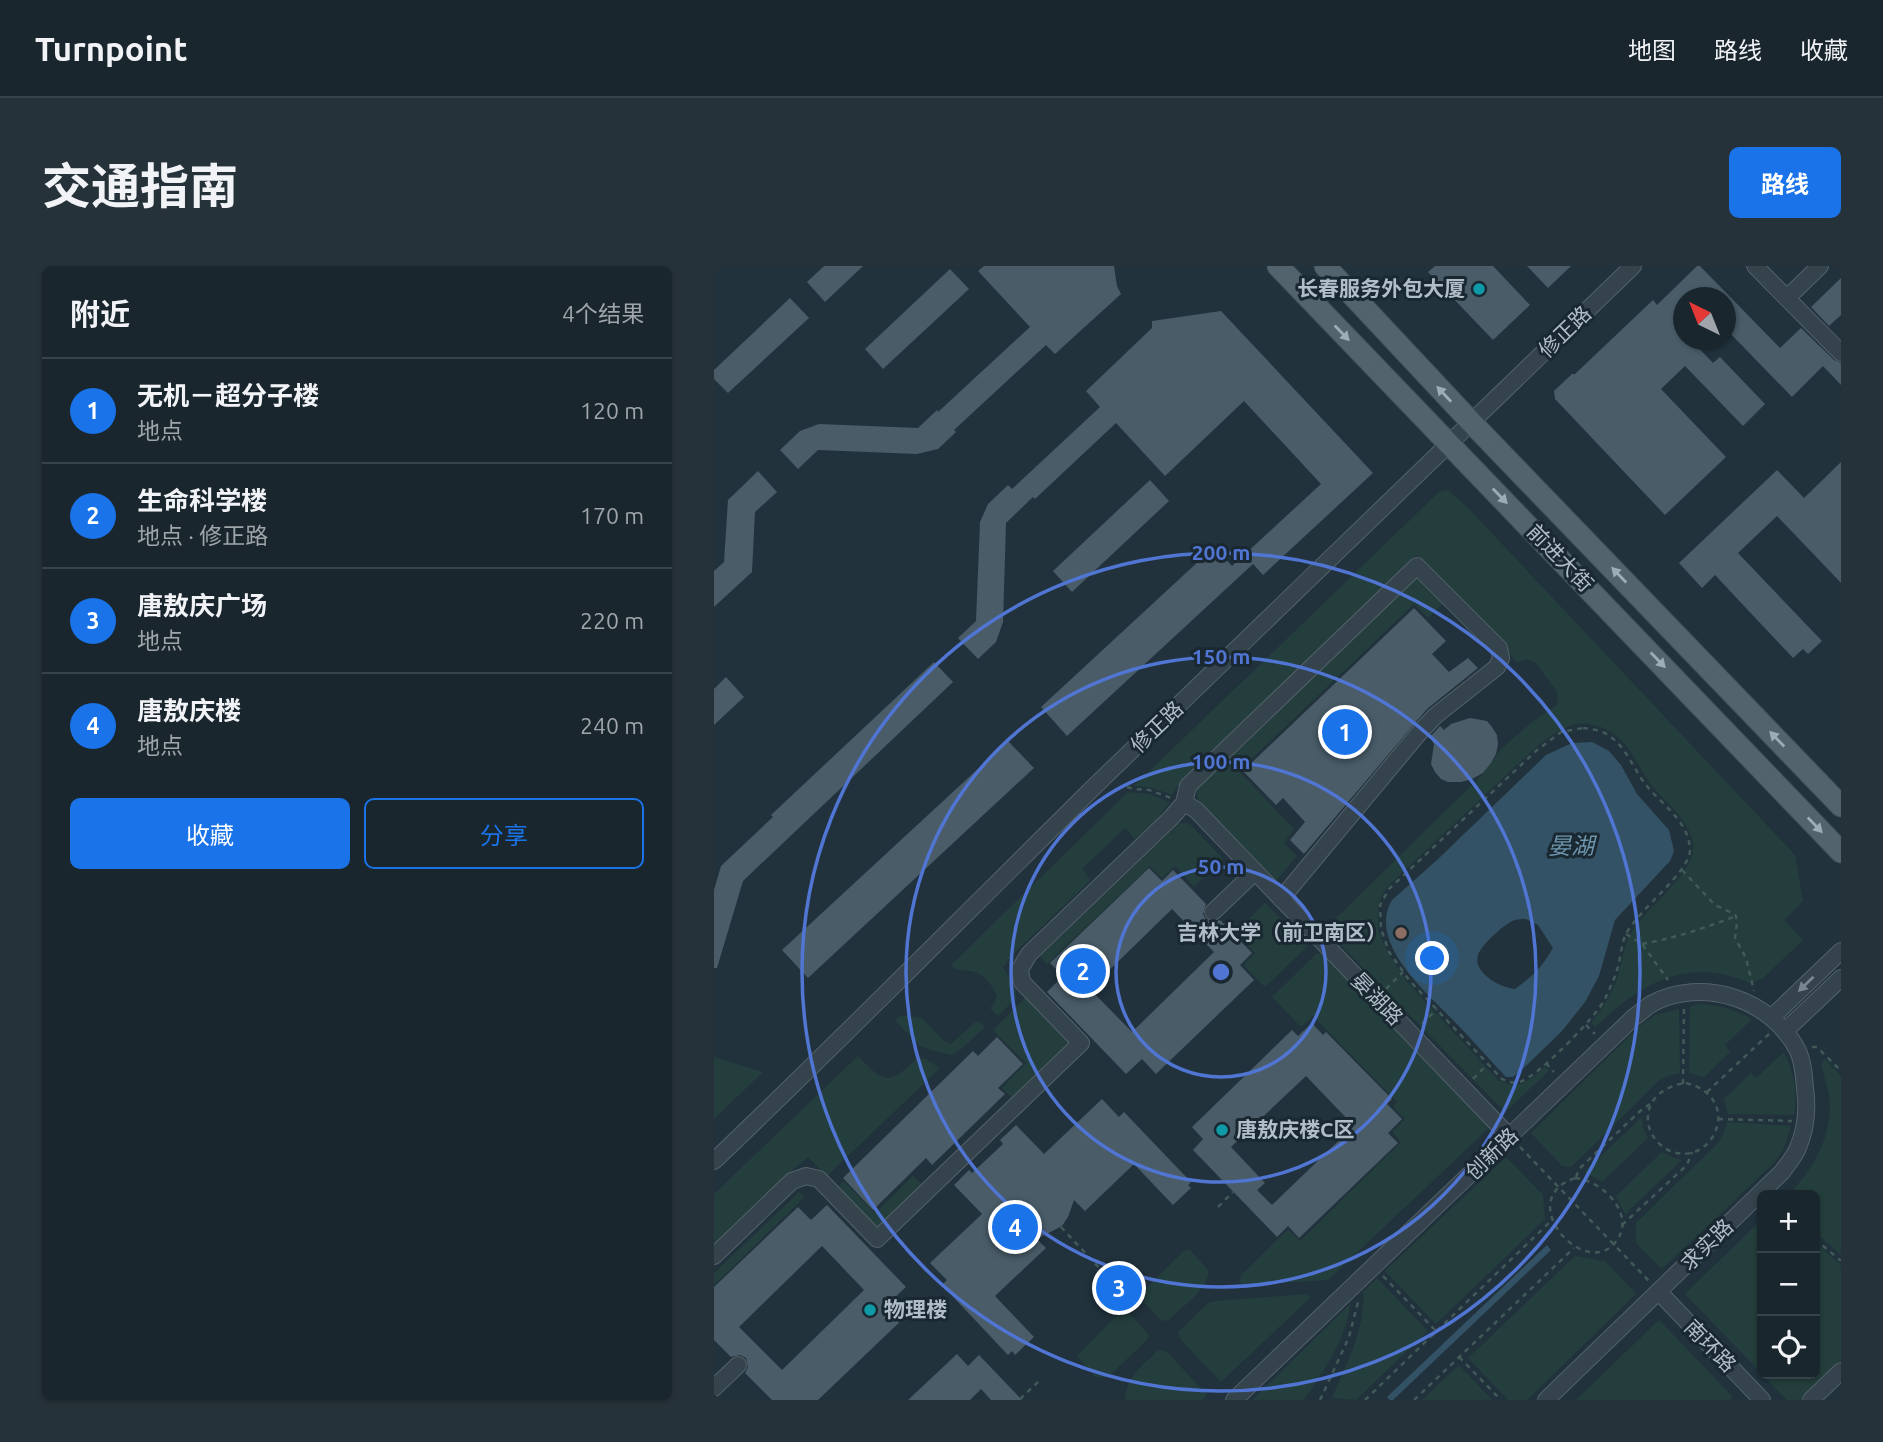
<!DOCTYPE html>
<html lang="zh">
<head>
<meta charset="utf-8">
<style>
  :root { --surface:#19262e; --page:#26323a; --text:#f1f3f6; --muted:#9fa5aa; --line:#37434a; --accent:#1a73e8 }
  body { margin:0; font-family:Ubuntu,"Noto Sans SC",sans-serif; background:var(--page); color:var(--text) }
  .controls { position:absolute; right:21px; bottom:21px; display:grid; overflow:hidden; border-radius:10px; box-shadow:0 2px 5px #0004 }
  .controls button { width:63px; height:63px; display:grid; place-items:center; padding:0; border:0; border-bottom:2px solid var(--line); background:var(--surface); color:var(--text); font:35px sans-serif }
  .compass { position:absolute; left:959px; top:21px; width:63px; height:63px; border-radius:50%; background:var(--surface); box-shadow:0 2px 5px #0004; rotate:317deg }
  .you { position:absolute; left:719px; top:693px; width:24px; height:24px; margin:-18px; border:5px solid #fff; border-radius:50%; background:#1a73e8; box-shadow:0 0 0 10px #1a73e833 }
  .badge { display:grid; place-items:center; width:46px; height:46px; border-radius:50%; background:var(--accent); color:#fff; font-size:23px; font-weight:700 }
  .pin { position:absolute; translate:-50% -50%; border:4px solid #fff; box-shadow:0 2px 7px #0006 }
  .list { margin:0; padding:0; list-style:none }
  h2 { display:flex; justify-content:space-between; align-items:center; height:91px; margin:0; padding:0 28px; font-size:30px }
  h2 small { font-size:23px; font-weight:400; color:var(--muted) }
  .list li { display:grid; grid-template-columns:46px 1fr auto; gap:21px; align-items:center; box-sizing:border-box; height:105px; padding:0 28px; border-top:2px solid var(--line) }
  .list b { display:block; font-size:26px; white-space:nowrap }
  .list p { margin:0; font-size:23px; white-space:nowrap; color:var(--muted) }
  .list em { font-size:23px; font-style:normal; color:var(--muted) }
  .actions { display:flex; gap:14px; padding:21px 28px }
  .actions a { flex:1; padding:16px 0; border:2px solid var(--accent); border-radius:10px; text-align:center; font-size:24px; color:var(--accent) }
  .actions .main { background:var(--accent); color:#fff }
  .icon { flex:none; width:38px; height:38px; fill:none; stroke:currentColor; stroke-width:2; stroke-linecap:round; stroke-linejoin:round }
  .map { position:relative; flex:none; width:1127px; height:1134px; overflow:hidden; border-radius:10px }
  header { display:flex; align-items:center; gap:42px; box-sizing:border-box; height:98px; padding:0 35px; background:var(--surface); border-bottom:2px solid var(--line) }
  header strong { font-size:33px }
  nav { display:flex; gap:38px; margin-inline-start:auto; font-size:24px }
  .intro { display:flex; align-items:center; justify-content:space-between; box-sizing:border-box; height:168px; padding:0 42px }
  h1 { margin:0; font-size:49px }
  .button { padding:18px 32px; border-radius:10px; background:var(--accent); color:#fff; font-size:24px; font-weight:700 }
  main { display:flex; gap:42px; padding:0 42px }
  aside { flex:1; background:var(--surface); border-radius:10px; box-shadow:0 2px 5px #0004 }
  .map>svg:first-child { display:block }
  .green { fill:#233e3c }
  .water { fill:#335265; fill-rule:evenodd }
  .building { fill:#495c68; fill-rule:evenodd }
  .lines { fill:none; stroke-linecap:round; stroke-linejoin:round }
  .minor-casing { stroke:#53616a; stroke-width:18 }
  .major-casing { stroke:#414f58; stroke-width:23 }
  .path { stroke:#415a58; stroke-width:2.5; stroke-dasharray:5 5; stroke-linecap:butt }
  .minor { stroke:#35434d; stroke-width:16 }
  .major { stroke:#52636d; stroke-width:21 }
  .oneway { fill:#9dacb6 }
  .oneway2 { fill:#798791 }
  .ring { fill:none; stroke:#5075d2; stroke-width:3.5 }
  .culture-dot { fill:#0f9aa8; stroke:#1a2831; stroke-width:2.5 }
  .education-dot { fill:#8d6e63; stroke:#1a2831; stroke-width:2.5 }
  .labels { text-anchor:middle; stroke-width:6; stroke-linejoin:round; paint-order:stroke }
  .poi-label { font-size:21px; font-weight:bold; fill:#b0bec8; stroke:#1a2831; text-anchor:end }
  .street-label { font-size:21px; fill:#b0bec8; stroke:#1a2831 }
  .water-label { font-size:23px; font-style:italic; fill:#6e96ae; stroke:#1a2831 }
  .centre { fill:#5075d2; stroke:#1a2831; stroke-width:3.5 }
  .ring-label { font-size:21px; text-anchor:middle; font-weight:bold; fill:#5075d2; stroke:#1a2831; stroke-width:6; stroke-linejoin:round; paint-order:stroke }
</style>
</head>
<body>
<header>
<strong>Turnpoint</strong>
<nav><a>地图</a><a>路线</a><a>收藏</a></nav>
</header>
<div class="intro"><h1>交通指南</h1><a class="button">路线</a></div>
<main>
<aside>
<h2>附近<small>4个结果</small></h2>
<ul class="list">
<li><span class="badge">1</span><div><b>无机－超分子楼</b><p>地点</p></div><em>120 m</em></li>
<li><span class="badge">2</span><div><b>生命科学楼</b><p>地点 · 修正路</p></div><em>170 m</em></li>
<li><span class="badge">3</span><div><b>唐敖庆广场</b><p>地点</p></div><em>220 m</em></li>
<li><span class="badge">4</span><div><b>唐敖庆楼</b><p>地点</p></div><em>240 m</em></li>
</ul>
<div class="actions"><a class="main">收藏</a><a>分享</a></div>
</aside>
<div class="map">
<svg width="1127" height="1134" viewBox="0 0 1127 1134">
  <rect width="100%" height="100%" fill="#21323d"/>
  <!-- green -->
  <g class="green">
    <path d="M734,224L753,241L1081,589L1089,635L1070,654L1089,674L1048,713L1036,717C973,689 927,718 881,761L877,757C887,744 896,731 902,716C908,700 909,679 918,665C933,642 976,610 979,585C982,557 948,535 934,514C925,501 918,485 907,474C898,465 887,460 874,458C854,455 837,470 822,481L673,621L664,638V664L674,687L693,716L784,814C807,825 813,815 831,801L835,805L791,846L611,663L769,508L788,482L818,456L843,439L844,427L821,396L812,393L803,397L793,384L703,289L461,523L458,529L436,521L420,520L725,226Z"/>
    <polygon points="701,311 706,311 730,336 714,352 700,338 525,505 580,563 570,577 583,590 562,615 484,534 482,523"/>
    <path d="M414,526L435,528L456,536L442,554L421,573L411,562L368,603L377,614L299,688L289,701L302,724V732L284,750L276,742L280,738L283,729C279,722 272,710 264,707C253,702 245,708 237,699Z"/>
    <polygon points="466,557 475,557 509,593 480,621 461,600 448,612 436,600 333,698 326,690"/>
    <polygon points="551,637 594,680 551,721 529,699 541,687 522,668 523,664"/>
    <polygon points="612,687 777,860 614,1014 530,1019 525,1016 527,1009 574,963 586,975 687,876 678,866 691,853 679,841 683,836 599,750 587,761 558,731 602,688"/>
    <polygon points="312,731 354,776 353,781 299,833 288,822 312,797 279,764"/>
    <path d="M989,738C1008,740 1022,744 1038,753L1011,779L1016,786L990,811L975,807L976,740Z"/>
    <polygon points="965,743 966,807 956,809 946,814 857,901 848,900 817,867 928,758 942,749"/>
    <polygon points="188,749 208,752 230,775 237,778 260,757 264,755 271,761 245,785 238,789 216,784 205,779 181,754"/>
    <path d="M1070,786C1080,807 1084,825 1080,849L1014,848L1010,833L1037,807L1042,812Z"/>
    <path d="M144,790C170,817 175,820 202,793L210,792L226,802L113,910L94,891L62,919L0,978V928Z"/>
    <polygon points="0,791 49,806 0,853"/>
    <path d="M1111,793L1127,810V989L1101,966V929H1074C1100,903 1120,868 1115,829C1113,819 1109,808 1107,797Z"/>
    <polygon points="928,851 929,862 934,872 888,916 870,906"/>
    <polygon points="1013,856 1077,860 1070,882 1061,896 948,1003 922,977 922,957 1005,876 1010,866"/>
    <polygon points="948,886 958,891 968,894 911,948 902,930"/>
    <polygon points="792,891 829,929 831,953 722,1058 671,1005"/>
    <polygon points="199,910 210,920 166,962 161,963 121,924 129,915 161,947"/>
    <polygon points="85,926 91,931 0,1019 0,1007"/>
    <polygon points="1048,953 1048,1108 1101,1108 1101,976 1127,999 1127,1096 1088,1134 1073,1134 971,1028"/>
    <path d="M471,984H476L495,1005C493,1024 470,1039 456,1053L452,1055L447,1054L426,1032V1028Z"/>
    <polygon points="861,990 891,995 922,1028 813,1134 794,1134 754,1092"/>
    <path d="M663,1012L714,1065L642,1134L618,1132C632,1099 652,1062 649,1026Z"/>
    <polygon points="593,1028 596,1032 507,1116 466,1073 464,1066 494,1037 501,1035"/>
    <path d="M636,1038C633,1073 609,1106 590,1134H538Z"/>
    <polygon points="408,1044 413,1045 435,1069 434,1073 395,1110 382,1112 363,1090"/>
    <polygon points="945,1054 1019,1131 1015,1134 862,1134"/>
    <path d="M448,1084L454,1087L493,1129L488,1134H411C413,1109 427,1102 443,1085Z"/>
    <polygon points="745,1099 778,1134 708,1134"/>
  </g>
  <!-- water -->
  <g class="water">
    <path d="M878,476L895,485L907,499L923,528L955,564L960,585L956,595L901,654L885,710L871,736L848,765L814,798L799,811H792C776,794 760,776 744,759C717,731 652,678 678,634L723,594L832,489L858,477ZM812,653L824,659L839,682C828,701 819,710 801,723C787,722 758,707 764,689C768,678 791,657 801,654C804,653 809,653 812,653Z"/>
    <polygon points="833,979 837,984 679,1134 676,1134 673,1131"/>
  </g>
  <!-- building -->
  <g class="building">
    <polygon points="110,0 149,0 111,36 93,16"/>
    <polygon points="270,0 400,0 403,20 407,28 341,88 332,79 240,164 242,166 224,183 203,188 104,184 84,203 66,184 86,165 105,158 204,162 223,144 224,146 316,61 264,5"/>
    <polygon points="721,0 779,0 816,39 779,74 714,6"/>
    <polygon points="813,0 857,0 834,22"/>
    <polygon points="983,0 986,0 1066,82 1087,62 1120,94 1127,97 1127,119 1109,100 1078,131 1012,63 1012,32 970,32 970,74 977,74 999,97 1006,91 1051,138 1029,160 971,100 947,123 1012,191 951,249 841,133 840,125 858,108 861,108 939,34 943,39"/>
    <polygon points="236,3 255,23 169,103 151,83"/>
    <polygon points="1127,12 1127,49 1115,60 1097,41"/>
    <polygon points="76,32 95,52 14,127 0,113 0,104"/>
    <polygon points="507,45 659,207 549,309 539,298 353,470 327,441 500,281 518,300 607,218 530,135 451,210 402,157 321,233 319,231 292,257 289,356 282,376 264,393 244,372 262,355 266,256 274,238 294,219 298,223 386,141 372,125 438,62 438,55"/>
    <polygon points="1127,196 1127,317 1063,250 1024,287 1108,375 1094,388 1089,383 1079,392 1001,309 988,322 965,297 1063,204 1090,232"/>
    <polygon points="44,205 63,226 41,246 38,306 0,341 0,305 10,296 14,234"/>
    <polygon points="436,214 455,235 358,326 339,305"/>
    <polygon points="700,342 732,375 718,388 735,406 754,392 764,402 713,443 590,588 576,574 591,556 569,532 562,539 529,505"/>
    <polygon points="220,396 239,416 29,615 3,702 0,702 0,624 7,600 59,551 57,549"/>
    <polygon points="12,411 30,431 0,459 0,423"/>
    <polygon points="756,452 773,455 778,461 783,469 784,478 782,488 777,497 769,507 758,513 747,516 734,516 727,513 721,506 717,498 720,478 716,471 726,460 730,464 737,458"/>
    <polygon points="294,475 320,502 94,712 68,684"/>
    <path d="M435,602L448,615L459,604L492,638L489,648L492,654L501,656L506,654L538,687L526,699L540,714L442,808L428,793L412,808L333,726L349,710L336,697ZM458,643L500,686L418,766L376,723Z"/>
    <path d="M598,757L609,769L612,766L678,833L673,838L688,853L674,867L684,877L585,972L574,960L563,971L479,884L489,873L478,861L578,764L584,770ZM592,810L640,860L558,939L543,924L551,917L517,881Z"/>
    <polygon points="283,771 309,798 284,822 291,828 218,899 212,892 159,944 129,912 259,785 264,790"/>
    <polygon points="388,833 405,851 410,846 477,916 474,919 477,922 459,939 420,898 371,945 360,934 354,951 348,960 323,973 332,982 281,1030 320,1071 301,1089 298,1085 294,1089 228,1019 233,1014 216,997 268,948 240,919 255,904 258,907 289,878 286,874 302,859 330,888"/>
    <path d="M113,939L192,1021L176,1036L191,1051L104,1134H58L31,1107L34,1101L32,1092L26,1089L17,1091L0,1074V1021L84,941L97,954ZM108,980L150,1024L68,1104L25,1061Z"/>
    <polygon points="243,1088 254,1100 265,1089 308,1134 277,1134 267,1123 256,1134 194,1134"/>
  </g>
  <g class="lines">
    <!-- minor casing -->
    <g class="minor-casing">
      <g id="minor">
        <polyline points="1041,0 1127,87"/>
        <polyline points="1073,32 1106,0"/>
        <polyline points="470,537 482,544 796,871"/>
        <polyline points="499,646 541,606"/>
        <polyline points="1058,751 1127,685"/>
        <polyline points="1071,765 1127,712"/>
        <path d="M0,895C131,770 257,642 386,515C563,343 742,172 919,0"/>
        <polyline points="0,990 78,915 92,910 105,913 163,973 367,777 308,716 306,703 315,688 457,552 470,537 474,520 703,300 785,382 787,392 783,401 721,450 705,467 567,633"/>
        <polyline points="945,1026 1048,1134"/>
        <polyline points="0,1122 24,1099"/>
        <path d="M520,1134L920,751C926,747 931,742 937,738C988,710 1058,733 1084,785C1089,796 1090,809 1091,822C1094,843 1092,864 1083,884C1079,892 1073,899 1068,906L832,1134"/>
        <polyline points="1097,1134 1127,1105"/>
      </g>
    </g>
    <!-- major casing -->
    <g class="major-casing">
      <g id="major">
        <polyline points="564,0 1127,586"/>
        <polyline points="611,0 757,156 1127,540"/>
      </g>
    </g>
    <!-- path -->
    <g class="path">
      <path d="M869,462C877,463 887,464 894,469C913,481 919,503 932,519C948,539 975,555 976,584C976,606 924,644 912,668C907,678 907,692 903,704C900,714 895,724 891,733C882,751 826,808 808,815C801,818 794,816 788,813L695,714L675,686L667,663L666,639L675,623L823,484L847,466Z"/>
      <polyline points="413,521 420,523 435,524 457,532"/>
      <polyline points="968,604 1001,639 1018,647 1022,650 1023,656 1021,672 1032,692 1040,725"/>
      <polyline points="912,668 928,678 954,714"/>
      <path d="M928,678C961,672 991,662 1022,650"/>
      <polyline points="672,723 689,706"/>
      <polyline points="708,758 723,743"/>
      <polyline points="872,759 881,768"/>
      <polyline points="1098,781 1103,781 1127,805"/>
      <polyline points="832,797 840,806"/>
      <polyline points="759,813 774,798"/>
      <path d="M972,817C1032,832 998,905 954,884C946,880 939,872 936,864C927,837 948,820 972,817Z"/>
      <polyline points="969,818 970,740"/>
      <polyline points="993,826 1055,768"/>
      <polyline points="1004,853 1078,855"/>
      <polyline points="806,881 935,1015"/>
      <polyline points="862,911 865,903 925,846 936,838"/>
      <path d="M861,912C892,915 926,954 898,980C866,1009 800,933 861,912Z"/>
      <polyline points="504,941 519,926"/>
      <polyline points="908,959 973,899 978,886"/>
      <polyline points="347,961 389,1006"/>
      <polyline points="1101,973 1127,995"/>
      <polyline points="669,1010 722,1065"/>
      <polyline points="745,1091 787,1134"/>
      <polyline points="306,1133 325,1115"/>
      <polyline points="606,1134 635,1071 644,1036"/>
      <polyline points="651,1134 838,954"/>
      <polyline points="700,1134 860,982"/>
    </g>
    <!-- minor -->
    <use href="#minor" class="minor"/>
    <!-- major -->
    <use href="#major" class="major"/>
  </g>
  <!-- one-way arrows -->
  <defs><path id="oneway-solid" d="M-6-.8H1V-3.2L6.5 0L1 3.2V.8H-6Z" transform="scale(1.75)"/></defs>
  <g class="oneway">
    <use href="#oneway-solid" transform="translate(628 67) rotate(46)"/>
    <use href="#oneway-solid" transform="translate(730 128) rotate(-133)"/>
    <use href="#oneway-solid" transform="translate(786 230) rotate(46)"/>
    <use href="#oneway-solid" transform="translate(905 309) rotate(-134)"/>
    <use href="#oneway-solid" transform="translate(944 394) rotate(46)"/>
    <use href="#oneway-solid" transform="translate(1063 473) rotate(-134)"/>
    <use href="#oneway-solid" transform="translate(1101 559) rotate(46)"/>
  </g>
  <use class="oneway2" href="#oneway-solid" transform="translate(1092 718) rotate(136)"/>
  <!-- distance rings -->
  <g class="ring">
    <circle cx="507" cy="706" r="105"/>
    <circle cx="507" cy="706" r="210"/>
    <circle cx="507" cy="706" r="315"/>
    <circle cx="507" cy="706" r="419"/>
  </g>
  <!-- markers -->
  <g class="culture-dot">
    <circle cx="765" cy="23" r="7"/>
    <circle cx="508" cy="864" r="7"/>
    <circle cx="156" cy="1044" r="7"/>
  </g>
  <circle class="education-dot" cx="687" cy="667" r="7"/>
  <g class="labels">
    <!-- poi labels -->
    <g class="poi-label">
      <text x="751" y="30">长春服务外包大厦</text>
      <text x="673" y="674">吉林大学（前卫南区）</text>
      <text x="522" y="871" text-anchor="start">唐敖庆楼C区</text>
      <text x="170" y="1051" text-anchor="start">物理楼</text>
    </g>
    <!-- street labels -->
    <g class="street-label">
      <text transform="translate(851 66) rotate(-44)" y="7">修正路</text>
      <text transform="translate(846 292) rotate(46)" y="7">前进大街</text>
      <text transform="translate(443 461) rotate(-44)" y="7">修正路</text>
      <text transform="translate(663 733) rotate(46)" y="7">晏湖路</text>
      <text transform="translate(778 888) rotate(-44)" y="7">创新路</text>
      <text transform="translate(993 979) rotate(-44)" y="7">求实路</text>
      <text transform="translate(996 1080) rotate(46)" y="7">南环路</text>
    </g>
    <!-- water labels -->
    <g class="water-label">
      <text x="857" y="588">晏湖</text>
    </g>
  </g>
  <circle cx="507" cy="706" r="10" class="centre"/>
  <g class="ring-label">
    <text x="507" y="294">200 m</text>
    <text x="507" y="398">150 m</text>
    <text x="507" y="503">100 m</text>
    <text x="507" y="608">50 m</text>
  </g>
</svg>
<div class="controls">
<button>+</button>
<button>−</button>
<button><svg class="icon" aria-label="locate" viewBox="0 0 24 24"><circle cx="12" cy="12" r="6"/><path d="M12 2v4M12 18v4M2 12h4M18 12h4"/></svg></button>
</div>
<svg class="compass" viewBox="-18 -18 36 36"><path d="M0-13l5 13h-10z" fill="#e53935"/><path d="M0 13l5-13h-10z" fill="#9fa5aa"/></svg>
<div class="you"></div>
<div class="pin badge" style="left:631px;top:466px">1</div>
<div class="pin badge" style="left:369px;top:705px">2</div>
<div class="pin badge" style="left:405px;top:1022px">3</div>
<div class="pin badge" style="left:301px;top:961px">4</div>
</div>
</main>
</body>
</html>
